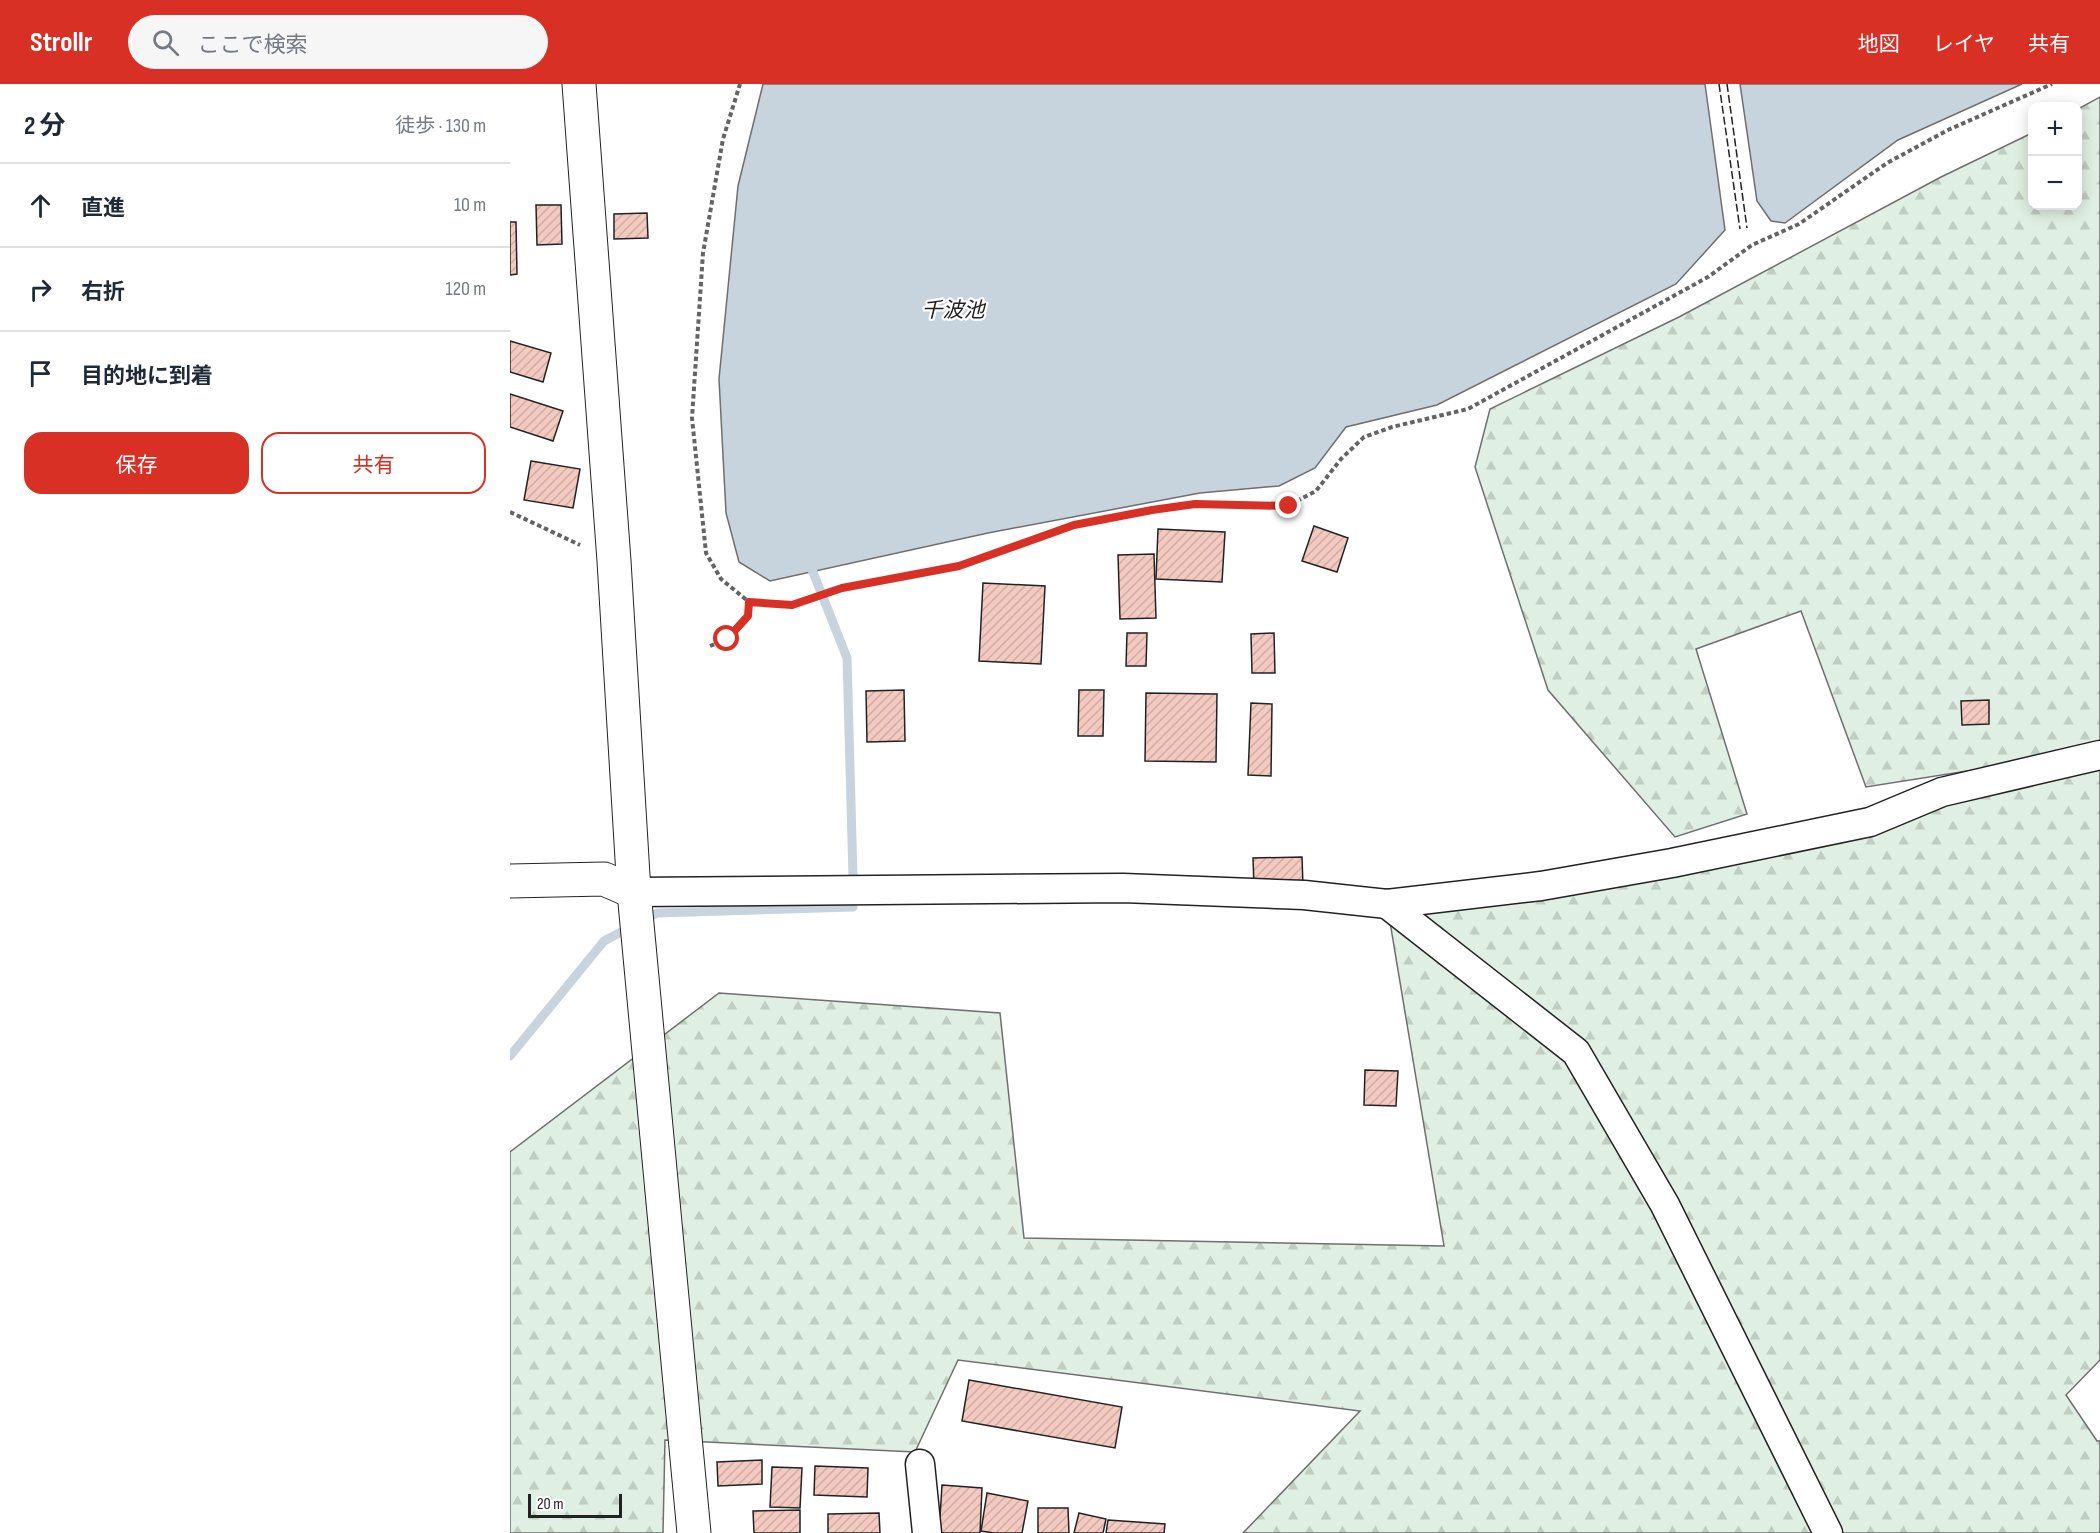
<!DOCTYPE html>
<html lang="ja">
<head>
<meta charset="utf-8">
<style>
  :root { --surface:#fff; --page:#f6f6f7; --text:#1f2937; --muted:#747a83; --line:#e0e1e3; --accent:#d93025 }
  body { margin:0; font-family:"Sofia Sans Condensed","Noto Sans JP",sans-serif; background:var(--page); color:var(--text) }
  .controls { position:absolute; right:18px; top:18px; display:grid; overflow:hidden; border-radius:12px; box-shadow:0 3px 15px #0003 }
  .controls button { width:54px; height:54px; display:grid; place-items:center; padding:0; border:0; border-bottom:2px solid var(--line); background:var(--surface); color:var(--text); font:30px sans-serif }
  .scale { position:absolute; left:18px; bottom:15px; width:94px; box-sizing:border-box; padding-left:6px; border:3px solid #222; border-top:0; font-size:16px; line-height:21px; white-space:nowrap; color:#222; -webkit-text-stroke:4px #fff; paint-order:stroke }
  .stop { position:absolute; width:18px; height:18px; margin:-14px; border:4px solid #d93025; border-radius:50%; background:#fff }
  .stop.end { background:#d93025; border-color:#fff; box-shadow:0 2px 6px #0008 }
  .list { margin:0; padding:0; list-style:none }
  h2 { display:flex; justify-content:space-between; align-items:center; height:78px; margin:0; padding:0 24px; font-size:26px }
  h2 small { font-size:20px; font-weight:400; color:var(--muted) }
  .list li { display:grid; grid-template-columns:39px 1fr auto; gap:18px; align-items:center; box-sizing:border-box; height:84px; padding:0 24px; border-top:2px solid var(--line) }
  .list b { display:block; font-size:22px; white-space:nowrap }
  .list em { font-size:20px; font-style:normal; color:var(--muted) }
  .actions { display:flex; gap:12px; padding:18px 24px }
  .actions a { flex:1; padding:14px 0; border:2px solid var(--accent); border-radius:18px; text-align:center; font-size:21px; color:var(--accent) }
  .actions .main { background:var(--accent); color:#fff }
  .icon { flex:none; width:33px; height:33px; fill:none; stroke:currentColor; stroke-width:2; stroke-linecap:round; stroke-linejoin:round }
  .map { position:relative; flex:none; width:1590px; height:1449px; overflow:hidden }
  header { display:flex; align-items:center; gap:36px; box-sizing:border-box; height:84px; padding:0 30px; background:var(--accent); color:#fff }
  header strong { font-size:28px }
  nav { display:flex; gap:33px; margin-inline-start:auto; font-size:21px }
  .search { width:420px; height:54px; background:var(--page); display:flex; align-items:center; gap:15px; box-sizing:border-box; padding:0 21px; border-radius:33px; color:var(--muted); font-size:22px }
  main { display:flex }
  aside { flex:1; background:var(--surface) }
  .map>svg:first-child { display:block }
  .forest { fill:url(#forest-firs); stroke:#6f6f6f; stroke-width:1.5 }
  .water { fill:#c7d3dd; stroke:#6f6f6f; stroke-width:1.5 }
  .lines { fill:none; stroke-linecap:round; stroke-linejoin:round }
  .stream { stroke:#c7d3dd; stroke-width:9 }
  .building { fill:url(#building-hatch); stroke:#222; stroke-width:1.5 }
  .minor-casing { stroke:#222; stroke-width:31 }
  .tertiary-casing { stroke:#222; stroke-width:35 }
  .path { stroke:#646464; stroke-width:4; stroke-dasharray:4.5 3; stroke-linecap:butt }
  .minor { stroke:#fff; stroke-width:28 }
  .tertiary { stroke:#fff; stroke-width:33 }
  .fence { stroke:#222; stroke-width:1.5; stroke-dasharray:8 3; stroke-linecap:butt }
  .route { stroke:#d93025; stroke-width:8 }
  .labels { text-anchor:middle; stroke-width:4.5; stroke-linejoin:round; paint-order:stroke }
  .water-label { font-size:21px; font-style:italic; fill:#222; stroke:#fff }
</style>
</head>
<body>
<header>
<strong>Strollr</strong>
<div class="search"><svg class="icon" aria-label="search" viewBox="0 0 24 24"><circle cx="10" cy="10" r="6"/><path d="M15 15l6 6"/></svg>ここで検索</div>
<nav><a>地図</a><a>レイヤ</a><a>共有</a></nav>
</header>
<main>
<aside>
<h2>2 分<small>徒歩 · 130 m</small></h2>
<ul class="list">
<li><svg class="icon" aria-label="ahead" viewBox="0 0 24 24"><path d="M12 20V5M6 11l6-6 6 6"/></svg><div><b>直進</b></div><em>10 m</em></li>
<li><svg class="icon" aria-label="right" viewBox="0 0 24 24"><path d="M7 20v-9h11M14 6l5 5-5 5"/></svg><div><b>右折</b></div><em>120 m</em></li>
<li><svg class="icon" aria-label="arrive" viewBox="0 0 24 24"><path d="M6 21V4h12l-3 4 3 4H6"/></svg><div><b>目的地に到着</b></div></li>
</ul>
<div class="actions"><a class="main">保存</a><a>共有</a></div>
</aside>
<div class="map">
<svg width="1590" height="1449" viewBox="0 0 1590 1449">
  <defs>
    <pattern id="forest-firs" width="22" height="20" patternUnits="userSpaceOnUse" patternTransform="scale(1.5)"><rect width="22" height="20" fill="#e0efe3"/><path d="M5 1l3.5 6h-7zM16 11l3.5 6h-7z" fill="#c0cdc2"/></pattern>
    <pattern id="building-hatch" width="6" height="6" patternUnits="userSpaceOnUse" patternTransform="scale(1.5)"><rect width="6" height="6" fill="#f3c9c0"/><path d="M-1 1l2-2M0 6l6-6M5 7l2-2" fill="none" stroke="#d0aca5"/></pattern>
  </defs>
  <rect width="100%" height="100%" fill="#fff"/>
  <!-- forest -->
  <g class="forest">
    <polygon points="1590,13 1590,666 1356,703 1291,527 1186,565 1237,730 1165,753 1038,606 965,383 980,325 1169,233 1431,93 1522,49 1522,122 1568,122 1568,25"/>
    <polygon points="1590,673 1590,1276 1556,1311 1587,1357 1590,1357 1590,1449 733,1449 850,1327 448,1276 405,1368 155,1356 153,1449 0,1449 0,1068 209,909 490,929 514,1154 934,1162 877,820 1219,767"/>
  </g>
  <!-- water -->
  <g class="water">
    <polygon points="253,0 1195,0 1215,146 1166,200 927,321 836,343 805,384 769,402 690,409 478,449 260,497 229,478 216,429 209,295 228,102"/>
    <polygon points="1230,0 1512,0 1388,56 1275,139 1261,137 1247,117"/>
  </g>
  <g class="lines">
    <!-- stream -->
    <g class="stream">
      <polyline points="299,478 337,574 343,793"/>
      <polyline points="0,972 94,857 147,829 343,823"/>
    </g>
  </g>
  <!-- building -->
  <g class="building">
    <polygon points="26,121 51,121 52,160 27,161"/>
    <polygon points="137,129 138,154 104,155 104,130"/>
    <polygon points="0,138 6,138 7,190 0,191"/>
    <polygon points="0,257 41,269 33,298 0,288"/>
    <polygon points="0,310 53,327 43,357 0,343"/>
    <polygon points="21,377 70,385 63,424 14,416"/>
    <polygon points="804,442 838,454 827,488 792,477"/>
    <polygon points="648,445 715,448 712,498 646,495"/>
    <polygon points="644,470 646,534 610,535 608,471"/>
    <polygon points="473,499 535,502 531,580 469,577"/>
    <polygon points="617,549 637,549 636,582 616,582"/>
    <polygon points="764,549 765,589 742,589 741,550"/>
    <polygon points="394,606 395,657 357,658 356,607"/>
    <polygon points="569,606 594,606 593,652 568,652"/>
    <polygon points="636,609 707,610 706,678 635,677"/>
    <polygon points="1479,616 1479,640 1452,641 1451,617"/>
    <polygon points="741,619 762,620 761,692 738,691"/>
    <polygon points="792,773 793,801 744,802 743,774"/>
    <polygon points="855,986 888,987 886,1022 854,1021"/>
    <polygon points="459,1296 612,1323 605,1364 452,1337"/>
    <polygon points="252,1376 252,1400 208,1402 207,1378"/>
    <polygon points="305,1382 358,1384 357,1413 304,1411"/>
    <polygon points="262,1383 292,1384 290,1424 260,1423"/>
    <polygon points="432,1401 472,1404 470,1449 429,1449"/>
    <polygon points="477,1409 518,1417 512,1449 484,1449 471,1447"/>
    <polygon points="528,1424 558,1424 559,1449 528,1449"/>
    <polygon points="290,1426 290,1449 244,1449 243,1427"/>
    <polygon points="369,1429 370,1449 318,1449 318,1430"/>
    <polygon points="569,1429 596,1435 593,1449 564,1449"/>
    <polygon points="598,1436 655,1440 654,1449 596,1449"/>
  </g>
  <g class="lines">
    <!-- minor casing -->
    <g class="minor-casing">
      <g id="minor">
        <polyline points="124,808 613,804 794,811 877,820 1031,802 1162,779 1360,738 1432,708 1590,671"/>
        <polyline points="877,820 1066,968 1155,1121 1318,1449"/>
        <polyline points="410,1380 417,1449"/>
      </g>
    </g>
    <!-- tertiary casing -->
    <g class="tertiary-casing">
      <g id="tertiary">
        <polyline points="69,0 104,477 124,808 184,1449"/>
        <polyline points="0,797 94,795 124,808"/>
      </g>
    </g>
    <!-- path -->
    <g class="path">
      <polyline points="0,428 70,461"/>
      <polyline points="239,518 282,521 332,504 449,481 564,441 643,426 685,420 779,421 806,407 831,375 854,353 882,343 958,325 1198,193 1242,161 1289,140 1377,79 1438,46 1542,0"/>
      <polyline points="200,562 217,555 238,532 239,518 211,495 196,469 182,334 193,169 213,55 230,0"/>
    </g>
    <!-- minor -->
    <use href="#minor" class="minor"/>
    <!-- tertiary -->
    <use href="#tertiary" class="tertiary"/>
    <!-- fence -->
    <g class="fence">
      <polyline points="1209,0 1230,145"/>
      <polyline points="1217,0 1237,144"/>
    </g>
  </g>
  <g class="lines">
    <!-- route -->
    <polyline class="route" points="217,555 238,532 239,518 282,521 332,504 449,482 564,441 642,426 685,420 779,422"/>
  </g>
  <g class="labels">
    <!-- water labels -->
    <g class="water-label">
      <text x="443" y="233">千波池</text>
    </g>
  </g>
</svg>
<div class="controls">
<button>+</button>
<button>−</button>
</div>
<div class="scale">20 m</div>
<div class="stop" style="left:217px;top:555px"></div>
<div class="stop end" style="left:779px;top:422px"></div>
</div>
</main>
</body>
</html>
